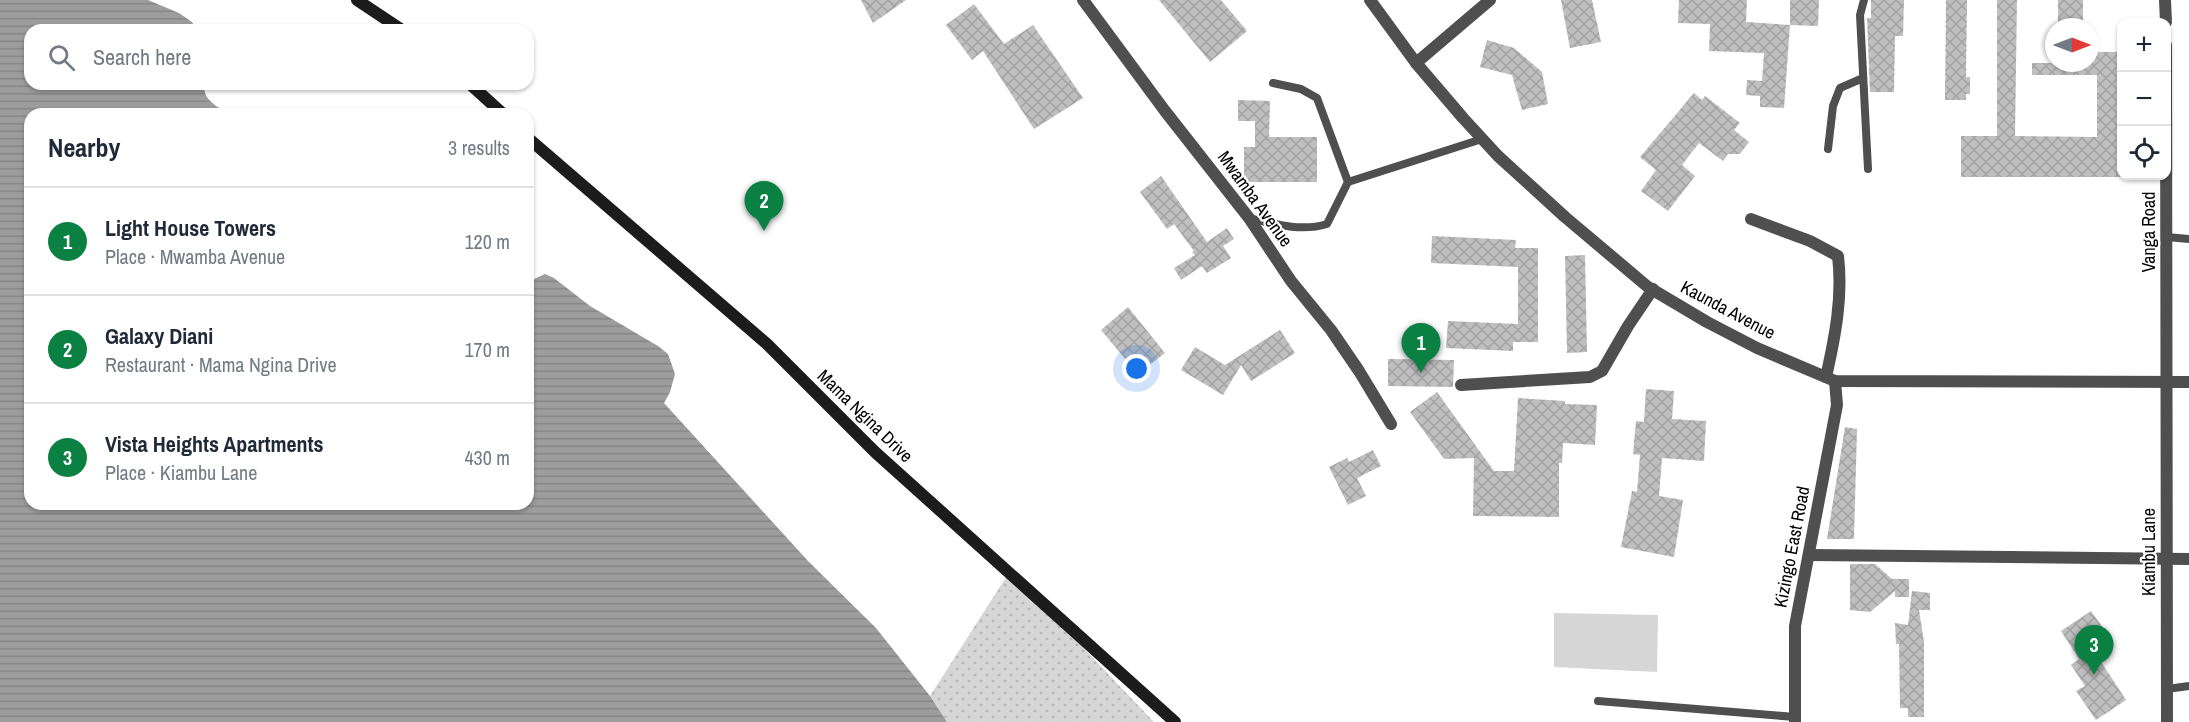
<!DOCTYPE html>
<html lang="en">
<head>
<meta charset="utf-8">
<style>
  :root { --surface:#fff; --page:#f6f6f7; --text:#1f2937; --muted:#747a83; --line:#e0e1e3; --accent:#0b8043 }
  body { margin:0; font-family:"Archivo Narrow",sans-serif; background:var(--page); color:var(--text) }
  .controls { position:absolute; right:18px; top:18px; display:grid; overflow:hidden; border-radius:12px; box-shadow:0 2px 4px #0004 }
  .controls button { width:54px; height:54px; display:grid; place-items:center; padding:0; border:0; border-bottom:2px solid var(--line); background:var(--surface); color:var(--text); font:30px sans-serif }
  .compass { position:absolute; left:2045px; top:18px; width:54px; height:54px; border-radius:50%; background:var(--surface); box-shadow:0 2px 4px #0004; rotate:90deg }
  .you { position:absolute; left:1137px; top:369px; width:21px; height:21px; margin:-15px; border:4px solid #fff; border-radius:50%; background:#1a73e8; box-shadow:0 0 0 9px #1a73e833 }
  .badge { display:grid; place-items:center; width:39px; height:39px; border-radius:50%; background:var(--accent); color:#fff; font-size:20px; font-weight:700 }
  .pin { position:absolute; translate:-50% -50px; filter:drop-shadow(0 2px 3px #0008) }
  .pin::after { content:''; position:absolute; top:32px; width:21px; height:18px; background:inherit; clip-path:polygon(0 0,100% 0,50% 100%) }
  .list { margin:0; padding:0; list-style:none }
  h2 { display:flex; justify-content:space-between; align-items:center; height:78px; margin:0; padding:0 24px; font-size:26px }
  h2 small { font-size:20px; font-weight:400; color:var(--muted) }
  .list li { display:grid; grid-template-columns:39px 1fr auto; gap:18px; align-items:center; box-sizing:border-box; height:108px; padding:0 24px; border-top:2px solid var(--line) }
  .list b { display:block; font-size:22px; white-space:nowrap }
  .list p { margin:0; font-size:20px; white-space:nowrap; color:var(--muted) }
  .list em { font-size:20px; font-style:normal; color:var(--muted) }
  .icon { flex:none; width:33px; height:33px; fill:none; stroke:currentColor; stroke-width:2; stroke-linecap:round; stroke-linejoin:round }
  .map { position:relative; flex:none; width:2189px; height:722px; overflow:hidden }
  .search { position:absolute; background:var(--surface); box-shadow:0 2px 4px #0004; left:24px; top:24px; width:510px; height:66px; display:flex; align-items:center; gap:15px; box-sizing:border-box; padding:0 21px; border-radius:18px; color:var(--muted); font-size:22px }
  .panel { position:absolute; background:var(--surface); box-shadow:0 2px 4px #0004; left:24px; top:108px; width:510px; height:402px; border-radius:18px }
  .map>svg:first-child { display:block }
  .grass { fill:url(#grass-dots) }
  .pitch { fill:#d6d6d6 }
  .water { fill:url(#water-rules) }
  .building { fill:url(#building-cross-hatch) }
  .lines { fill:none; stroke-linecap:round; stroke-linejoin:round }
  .lane { stroke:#4f4f4f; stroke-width:8 }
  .street { stroke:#4f4f4f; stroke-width:12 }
  .secondary { stroke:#1c1c1c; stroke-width:12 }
  .labels { text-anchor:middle; stroke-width:4.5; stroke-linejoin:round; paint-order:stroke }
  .street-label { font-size:18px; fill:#000; stroke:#fff }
</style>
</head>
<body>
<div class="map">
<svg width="2189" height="722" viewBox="0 0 2189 722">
  <defs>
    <pattern id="grass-dots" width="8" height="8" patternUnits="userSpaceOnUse" patternTransform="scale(1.5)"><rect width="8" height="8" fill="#d6d6d6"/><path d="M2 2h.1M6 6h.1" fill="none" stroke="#b6b6b6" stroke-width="1.8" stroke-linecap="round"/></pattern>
    <pattern id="water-rules" width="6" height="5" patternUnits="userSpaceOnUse" patternTransform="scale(1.5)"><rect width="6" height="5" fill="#9d9d9d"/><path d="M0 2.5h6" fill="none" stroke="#858585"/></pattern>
    <pattern id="building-cross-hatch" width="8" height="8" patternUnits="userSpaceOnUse" patternTransform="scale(1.5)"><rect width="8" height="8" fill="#bfbfbf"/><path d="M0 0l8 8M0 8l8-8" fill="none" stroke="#a2a2a2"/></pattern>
  </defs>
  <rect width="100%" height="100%" fill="#fff"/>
  <!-- grass -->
  <polygon class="grass" points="1010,571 1154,722 947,722 930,696"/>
  <!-- pitch -->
  <polygon class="pitch" points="1554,613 1658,615 1657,672 1554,667"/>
  <!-- water -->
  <path class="water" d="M0,0H148L179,13L192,22L197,30H30V84H205C201,99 217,106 228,114H30V504H528V276L534,279L545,274L554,278L590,306L658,346L668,354L675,374L670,392L664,403L808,561L876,628L930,696L947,722H0Z"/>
  <!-- building -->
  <g class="building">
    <polygon points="861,0 906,0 873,23"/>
    <polygon points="1159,0 1221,0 1247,31 1210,62"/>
    <polygon points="1561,0 1592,0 1601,42 1570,48"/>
    <polygon points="1679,0 1747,0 1746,22 1790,25 1784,108 1760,107 1760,96 1746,95 1747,80 1762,81 1764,53 1709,51 1710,24 1678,23"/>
    <polygon points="1790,0 1819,0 1818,26 1790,25"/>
    <polygon points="1871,0 1904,0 1903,36 1895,36 1894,92 1870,92 1867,18 1871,18"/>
    <polygon points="1946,0 1967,0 1966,77 1970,77 1970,94 1966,94 1966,100 1945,100"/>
    <polygon points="1997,0 2017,0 2015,136 2097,137 2097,75 2032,75 2032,63 2090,63 2090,52 2121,52 2121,177 1961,177 1961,136 1997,136"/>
    <rect x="2058" y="0" width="25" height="27"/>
    <polygon points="974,4 1004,44 1033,25 1083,98 1034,129 983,51 972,60 946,25"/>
    <polygon points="1487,40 1514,48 1542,72 1548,104 1522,110 1512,75 1480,67"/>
    <polygon points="1694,93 1702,100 1705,96 1740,123 1734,130 1749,142 1740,154 1728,154 1723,161 1699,143 1682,165 1695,176 1668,211 1641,191 1656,170 1640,157"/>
    <polygon points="1238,100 1270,101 1269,137 1317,137 1317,182 1244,182 1244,147 1255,147 1255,121 1238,121"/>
    <polygon points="1161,176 1207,242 1227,228 1234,239 1223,246 1231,258 1207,273 1202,266 1181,280 1174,268 1195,255 1192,252 1194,251 1174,224 1167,229 1140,192"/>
    <polygon points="1432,236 1516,240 1515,248 1538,248 1538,342 1513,342 1513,351 1446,348 1448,321 1518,324 1518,267 1431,263"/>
    <polygon points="1585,255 1587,352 1567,353 1565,256"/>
    <polygon points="1128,307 1165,353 1138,374 1101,330"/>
    <polygon points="1280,330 1295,353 1251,381 1241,365 1223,395 1181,370 1195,347 1225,365"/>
    <polygon points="1388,359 1454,360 1453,387 1388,386"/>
    <polygon points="1646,389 1674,391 1672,419 1706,421 1704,461 1662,458 1659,496 1683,500 1674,557 1621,547 1632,491 1637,492 1640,455 1633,454 1636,421 1644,422"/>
    <polygon points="1437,392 1494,471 1514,471 1518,398 1565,401 1565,404 1597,405 1595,445 1563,443 1562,463 1559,463 1559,517 1473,516 1474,458 1444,459 1410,412"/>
    <polygon points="1845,427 1857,429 1854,539 1827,539"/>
    <polygon points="1373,450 1381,466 1357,478 1366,496 1348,505 1329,467 1347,458 1349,462"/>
    <polygon points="1850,564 1875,564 1892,579 1909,579 1909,597 1895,597 1895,591 1870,612 1850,610"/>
    <polygon points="1912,591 1930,593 1930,610 1919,610 1924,642 1924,717 1908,717 1908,708 1900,708 1899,644 1896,644 1895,623 1908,625"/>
    <polygon points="2091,611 2104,629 2093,636 2104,653 2098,657 2126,700 2096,720 2076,691 2085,686 2071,665 2079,659 2061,631"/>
  </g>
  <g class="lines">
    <!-- lane -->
    <g class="lane">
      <polyline points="1864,0 1860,15 1868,169"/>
      <polyline points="1273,83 1301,89 1317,98 1348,182"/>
      <polyline points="1828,149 1833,106 1840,88 1863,78"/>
      <path d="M1249,218C1274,224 1301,232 1327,224L1348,182L1482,139"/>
      <polyline points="2167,237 2189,239"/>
      <polyline points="2167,689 2189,686"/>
      <polyline points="1598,701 1795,717"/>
    </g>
    <!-- street -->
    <g class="street">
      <polyline points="1083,0 1165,111 1249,218 1291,281 1331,330 1359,371 1391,424"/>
      <polyline points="1370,0 1416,63 1463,118 1498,156 1565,217 1648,287 1707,322 1757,348 1835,381 2189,382"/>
      <polyline points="2165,0 2166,22"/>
      <polyline points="2166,45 2167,722"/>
      <polyline points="1416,63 1490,0"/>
      <path d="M1751,219L1810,241L1838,256C1843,297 1835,337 1826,377"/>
      <polyline points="1461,385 1590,377 1602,371 1628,326 1653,289"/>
      <polyline points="1810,555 2189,559"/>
      <polyline points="1795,722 1795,626 1837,405 1835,381"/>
    </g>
    <!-- secondary -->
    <g class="secondary">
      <polyline points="357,0 402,30"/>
      <polyline points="470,84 503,114"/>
      <polyline points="528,138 767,344 875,452 1175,722"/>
    </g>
  </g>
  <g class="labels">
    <!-- street labels -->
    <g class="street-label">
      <text transform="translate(1255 199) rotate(54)" y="6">Mwamba Avenue</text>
      <text transform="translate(2149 232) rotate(-90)" y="6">Vanga Road</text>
      <text transform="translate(1728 310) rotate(28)" y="6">Kaunda Avenue</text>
      <text transform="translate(865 416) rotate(44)" y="6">Mama Ngina Drive</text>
      <text transform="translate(1792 547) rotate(-79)" y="6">Kizingo East Road</text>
      <text transform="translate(2149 552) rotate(-90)" y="6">Kiambu Lane</text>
    </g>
  </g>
</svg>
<div class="controls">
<button>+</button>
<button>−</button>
<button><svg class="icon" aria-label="locate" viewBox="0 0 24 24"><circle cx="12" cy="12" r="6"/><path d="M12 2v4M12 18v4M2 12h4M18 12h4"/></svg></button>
</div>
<svg class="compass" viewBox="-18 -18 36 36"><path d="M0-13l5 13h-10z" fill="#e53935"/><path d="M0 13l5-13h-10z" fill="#747a83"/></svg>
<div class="you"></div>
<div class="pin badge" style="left:1421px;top:373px">1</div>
<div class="pin badge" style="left:764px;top:231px">2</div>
<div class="pin badge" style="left:2094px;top:675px">3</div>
<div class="search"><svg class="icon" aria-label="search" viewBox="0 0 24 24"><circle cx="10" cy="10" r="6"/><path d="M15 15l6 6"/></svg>Search here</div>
<section class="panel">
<h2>Nearby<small>3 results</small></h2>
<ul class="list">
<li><span class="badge">1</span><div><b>Light House Towers</b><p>Place · Mwamba Avenue</p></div><em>120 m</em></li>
<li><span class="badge">2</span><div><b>Galaxy Diani</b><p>Restaurant · Mama Ngina Drive</p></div><em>170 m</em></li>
<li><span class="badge">3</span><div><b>Vista Heights Apartments</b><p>Place · Kiambu Lane</p></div><em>430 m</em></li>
</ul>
</section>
</div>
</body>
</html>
